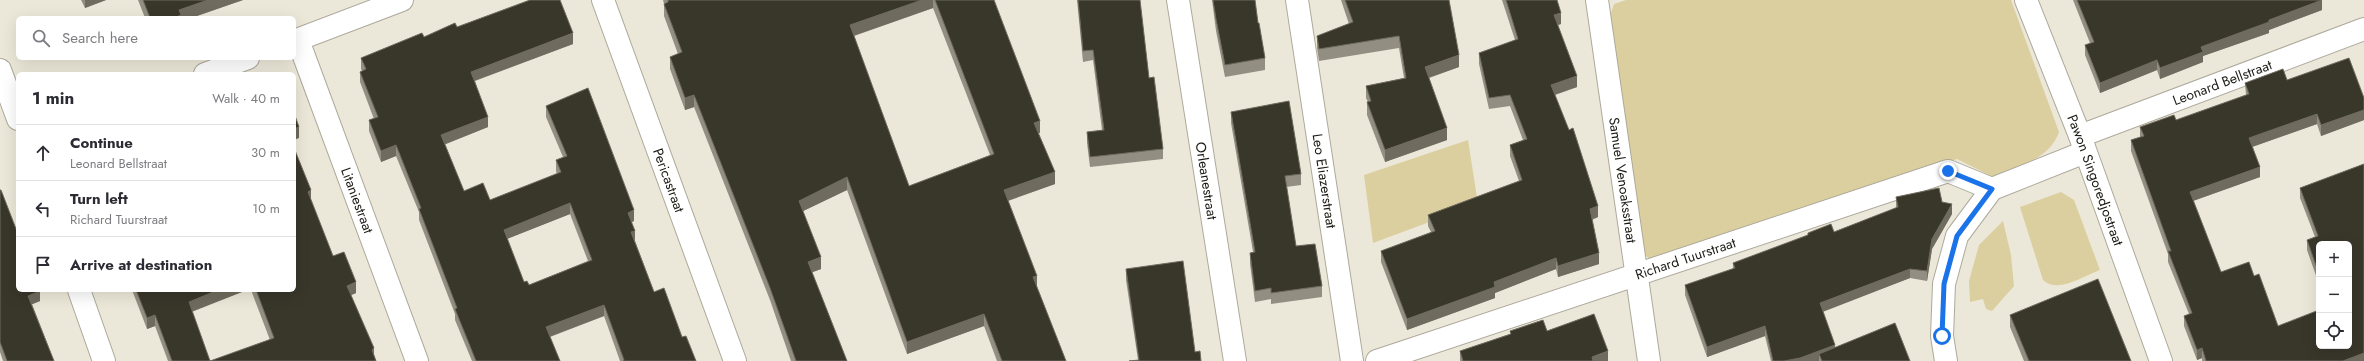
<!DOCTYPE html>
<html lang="en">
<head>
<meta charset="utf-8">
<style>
  :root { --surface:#fff; --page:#f2f2f3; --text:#2b2b33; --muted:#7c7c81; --line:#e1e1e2 }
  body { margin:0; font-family:Jost,sans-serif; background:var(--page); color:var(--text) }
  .controls { position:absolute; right:12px; bottom:12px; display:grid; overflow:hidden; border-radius:6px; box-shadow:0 4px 16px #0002 }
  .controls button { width:36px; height:36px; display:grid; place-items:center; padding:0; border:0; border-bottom:1px solid var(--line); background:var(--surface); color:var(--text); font:20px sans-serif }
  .stop { position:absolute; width:12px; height:12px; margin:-9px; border:3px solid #1a73e8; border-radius:50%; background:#fff }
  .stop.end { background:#1a73e8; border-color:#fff; box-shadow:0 1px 4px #0008 }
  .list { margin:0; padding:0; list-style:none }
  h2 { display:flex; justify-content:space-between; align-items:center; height:52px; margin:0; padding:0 16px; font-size:17px }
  h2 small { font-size:13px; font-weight:400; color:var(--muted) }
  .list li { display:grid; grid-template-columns:26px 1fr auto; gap:12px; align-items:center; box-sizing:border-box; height:56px; padding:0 16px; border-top:1px solid var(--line) }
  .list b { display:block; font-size:15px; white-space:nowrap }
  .list p { margin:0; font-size:13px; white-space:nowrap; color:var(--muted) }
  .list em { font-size:13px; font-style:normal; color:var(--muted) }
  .icon { flex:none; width:22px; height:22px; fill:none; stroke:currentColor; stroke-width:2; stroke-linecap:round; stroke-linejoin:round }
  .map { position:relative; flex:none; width:2364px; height:361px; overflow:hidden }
  .search { position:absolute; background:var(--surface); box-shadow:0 4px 16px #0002; left:16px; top:16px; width:280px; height:44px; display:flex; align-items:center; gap:10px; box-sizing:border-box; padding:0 14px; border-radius:6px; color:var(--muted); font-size:15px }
  .panel { position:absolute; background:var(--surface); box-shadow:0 4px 16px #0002; left:16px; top:72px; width:280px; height:220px; border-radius:6px }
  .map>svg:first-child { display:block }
  .green { fill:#dbcf9f }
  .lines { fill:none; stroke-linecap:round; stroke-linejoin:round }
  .street-casing { stroke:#ada99b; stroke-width:24 }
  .street { stroke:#fff; stroke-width:22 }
  .wall { fill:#928f82; fill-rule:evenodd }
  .shaded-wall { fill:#6f6b5e }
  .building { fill:#39362a; stroke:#6f6b5e; fill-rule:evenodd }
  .route { stroke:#1a73e8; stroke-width:5 }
  .labels { text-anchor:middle; stroke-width:4; stroke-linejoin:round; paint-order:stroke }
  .street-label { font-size:14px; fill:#1b1a15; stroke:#f9f6e7 }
</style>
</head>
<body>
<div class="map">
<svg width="2364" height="361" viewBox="0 0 2364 361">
  <rect width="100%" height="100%" fill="#ece8d9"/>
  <!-- green -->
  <g class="green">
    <path d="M1626,0H2011L2059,132C2049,160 2018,166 1993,177L1957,159L1653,262L1644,254L1610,16L1614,4Z"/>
    <polygon points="1468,140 1478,204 1373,243 1364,175"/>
    <path d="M2061,192L2074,200L2100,270C2083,276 2058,294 2043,280L2020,207Z"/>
    <polygon points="2003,221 2011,255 2014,286 1992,311 1986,309 1983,299 1970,302 1969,281 1979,245"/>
  </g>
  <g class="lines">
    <!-- street casing -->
    <g class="street-casing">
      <g id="street">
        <path id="s1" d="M603,0L735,361"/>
        <path id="s2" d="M1178,0L1235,361"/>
        <path id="s3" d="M1297,0L1352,361"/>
        <path id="s4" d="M1597,0L1649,361"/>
        <path id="s5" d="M2026,0L2080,136L2161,361"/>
        <path id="s6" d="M298,40L417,361"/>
        <polyline points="294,41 402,0"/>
        <polyline points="0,70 18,119"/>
        <polyline points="205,74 248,58"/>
        <path id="s7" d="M2080,136L2364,29"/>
        <polyline points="79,290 104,361"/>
        <path id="s8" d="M1377,361L1948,171L1992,189"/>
        <polyline points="1946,361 1942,336 1944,284 1957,236 1992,189 2085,152"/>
      </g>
    </g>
    <!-- street -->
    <use href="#street" class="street"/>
  </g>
  <!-- wall -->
  <g class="wall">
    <polygon points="81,0 106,0 85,8"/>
    <polygon points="138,0 243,0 191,18 145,18"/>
    <path d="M663,0H994L1040,133H1038L1055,184L1008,201L1037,287L1066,361H997L984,326L907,354L847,190L803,211L821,269L812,272L847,361H791L770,300L694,107L685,110L670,69V57L678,54L664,16V4ZM933,8L990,155L909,186L854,36Z"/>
    <polygon points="1077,0 1140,0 1149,78 1163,149 1163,159 1090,167 1087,143 1087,132 1102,130 1093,60 1083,62"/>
    <polygon points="1212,0 1255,0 1258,23 1265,58 1265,70 1225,77 1216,31"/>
    <polygon points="1341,0 1449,0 1459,67 1429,78 1447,140 1385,162 1367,115 1367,102 1368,102 1366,98 1366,86 1404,78 1399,48 1319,61 1317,48 1317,36 1349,24"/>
    <polygon points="1502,0 1557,0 1561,24 1558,25 1577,87 1555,95 1598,217 1592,220 1599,264 1558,277 1556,269 1495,293 1495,298 1407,330 1381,262 1381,251 1431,232 1428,226 1428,215 1519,181 1510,156 1510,145 1523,140 1510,106 1489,109 1479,64 1479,53 1515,40"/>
    <polygon points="2073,0 2322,0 2322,10 2269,30 2269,33 2203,56 2203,62 2160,79 2157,70 2100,93 2085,55 2085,45 2090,43"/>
    <path d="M457,27L573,44L475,81L488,127L445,144L464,191L490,200L557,174L556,171V160L563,157L546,117V106L634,221L631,222L635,241L654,292L696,361H620L604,316L550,337L560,361H472L455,320V314L419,220V212L396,156L381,162L369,131V120L374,119L360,82V72L362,71L361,69V58L424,37ZM570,214L588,261L529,285L524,282L507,239Z"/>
    <polygon points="2287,80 2364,98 2364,120 2321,136 2317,124 2252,147 2260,177 2193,201 2221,272 2254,276 2278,326 2349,346 2319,244 2319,284 2307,250 2307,240 2315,237 2300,198 2300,188 2364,164 2364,361 2202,361 2202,358 2197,360 2184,326 2184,316 2189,314 2168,262 2168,254 2131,151 2131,140 2140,137 2140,127 2176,120 2246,95 2245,83"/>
    <polygon points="1231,112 1301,174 1301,185 1286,187 1296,246 1322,286 1322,297 1271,304 1271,299 1255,302 1250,264 1250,253 1253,252 1231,123"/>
    <polygon points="0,190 40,301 32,304 54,361 3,361 0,352"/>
    <polygon points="1896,197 1942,202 1952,214 1932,249 1927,281 1910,278 1823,311 1835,347 1910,361 1771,361 1765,336 1707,357 1685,295 1685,285 1733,269 1733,263 1808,235 1808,233 1834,232 1896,208"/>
    <polygon points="311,202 333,256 356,293 351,295 376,361 168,361 155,326 147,329 132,290 247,290 192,311 210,361 270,340 251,290 294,290"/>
    <polygon points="1126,269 1195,352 1138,360 1126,280"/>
    <polygon points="2010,315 2131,361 2024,361 2010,327"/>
    <polygon points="1510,331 1547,331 1608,361 1460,361 1460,351 1510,334"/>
  </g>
  <!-- shaded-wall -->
  <g class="shaded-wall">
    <polygon points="85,0 106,0 85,8"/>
    <polygon points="208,0 243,0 191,18 174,18 179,10"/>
    <polygon points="922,0 933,0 933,8 850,37 850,25"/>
    <polygon points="2322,0 2322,10 2269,30 2269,33 2203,56 2203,62 2160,79 2160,68 2201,47 2269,20"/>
    <polygon points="1561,13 1561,24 1554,26 1554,15"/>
    <polygon points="573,33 573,44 471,82 471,72"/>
    <polygon points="1459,55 1459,67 1425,79 1425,67"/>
    <polygon points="2157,60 2157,70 2100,93 2100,83"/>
    <polygon points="1577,76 1577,87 1551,96 1551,85"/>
    <polygon points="694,95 694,107 685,110 685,98"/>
    <polygon points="2364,110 2364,120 2321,136 2321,125"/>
    <polygon points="2317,114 2317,124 2249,148 2249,138"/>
    <polygon points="488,117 488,127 441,146 441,135"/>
    <polygon points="1040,121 1040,133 1034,135 1034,123"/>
    <polygon points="299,127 299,138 294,140 294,129"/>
    <polygon points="1447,128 1447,140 1385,162 1385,150"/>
    <polygon points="396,145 396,156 381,162 381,151"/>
    <polygon points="2260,167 2260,177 2190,202 2190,192"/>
    <polygon points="1055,172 1055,184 1004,202 1004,190"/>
    <polygon points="847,177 847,190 799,213 799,201"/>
    <polygon points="311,190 311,202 308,192"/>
    <polygon points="570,203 570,214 504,240 504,230"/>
    <polygon points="1952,204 1952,214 1932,249 1927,281 1927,271 1932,239"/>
    <polygon points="1598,206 1598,217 1590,220 1590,209"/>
    <polygon points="634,210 634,221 628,224 628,213"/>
    <polygon points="635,231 635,241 631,232"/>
    <polygon points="1599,253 1599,264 1558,277 1558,266"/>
    <polygon points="821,257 821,269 808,274 808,262"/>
    <polygon points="1556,258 1556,269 1495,293 1495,298 1407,330 1407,319 1494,282"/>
    <polygon points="1910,269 1910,278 1820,313 1820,303"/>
    <polygon points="1037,276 1037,288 1033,277"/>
    <polygon points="356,282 356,293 347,297 347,286"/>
    <polygon points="218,290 247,290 189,313 189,302"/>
    <polygon points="40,291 40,301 28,306 28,296"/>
    <polygon points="604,305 604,316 546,338 546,327"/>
    <polygon points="984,314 984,326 907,354 907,342"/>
    <polygon points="155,315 155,326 147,329 147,318"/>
    <polygon points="1765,326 1765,336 1707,357 1707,347"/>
    <polygon points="1835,345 1835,355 1819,354 1819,361 1784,361"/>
    <polygon points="374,348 374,360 372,350"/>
    <polygon points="2202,348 2202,358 2197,360 2197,350"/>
    <polygon points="1608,351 1608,361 1592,361 1592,357"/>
    <polygon points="2364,353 2364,361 2343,361"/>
  </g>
  <!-- building -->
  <g class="building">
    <polygon points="143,0 208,0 179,10 181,15 174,18 150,18"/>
    <path d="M530,0H560L573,33L471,72L488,117L441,135L464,191L483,183L490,200L561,172L556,160L567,156L546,106L588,88L634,210L628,213L635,231L631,232L654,292L664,288L682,337L686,336L696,361H623L624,360L604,305L546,327L560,361H476L455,309L457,308L419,209L421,208L396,145L381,151L369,120L378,117L360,72L366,69L361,58L422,33L424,37L455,23L457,27ZM570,203L592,260L529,285L527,281L524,282L504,230Z"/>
    <polygon points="668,0 922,0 850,25 909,186 994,154 935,0 994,0 1040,121 1034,123 1055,172 1004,190 1037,276 1033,277 1066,361 1002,361 984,314 907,342 847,177 799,201 821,257 808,262 847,361 796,361 770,288 694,95 685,98 670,57 682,52 664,4 668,2"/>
    <polygon points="1078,0 1140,0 1149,78 1154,77 1163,149 1090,157 1087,132 1104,130 1093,50 1083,51"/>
    <polygon points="1213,0 1255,0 1258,23 1259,23 1265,58 1225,65 1216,19"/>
    <polygon points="1345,0 1449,0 1459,55 1425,67 1447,128 1385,150 1367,102 1371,101 1366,86 1406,78 1399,36 1319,49 1317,36 1353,22"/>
    <polygon points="1506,0 1557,0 1561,13 1554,15 1577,76 1551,85 1569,130 1573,128 1598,206 1590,209 1599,253 1558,266 1556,258 1494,282 1495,287 1407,319 1381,251 1435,231 1428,215 1522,180 1510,145 1527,139 1510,95 1489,98 1479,53 1518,39"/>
    <polygon points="2077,0 2322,0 2269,20 2269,22 2201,47 2203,52 2160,68 2157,60 2100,83 2085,45 2094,42"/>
    <polygon points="2349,58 2364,98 2364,110 2321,125 2317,114 2249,138 2260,167 2190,192 2221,272 2249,262 2254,276 2259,274 2278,326 2319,310 2319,346 2349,346 2349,244 2319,244 2319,274 2307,240 2318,236 2300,188 2364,164 2364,353 2343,361 2206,361 2202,348 2197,350 2184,316 2192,313 2168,251 2171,251 2131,140 2144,136 2140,127 2174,115 2176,120 2249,94 2245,83 2283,69 2287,80"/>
    <polygon points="1289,101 1301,174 1285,176 1296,246 1315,244 1322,286 1271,293 1271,288 1255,291 1250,253 1255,252 1231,112"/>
    <polygon points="294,113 299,127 294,129"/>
    <polygon points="294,148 311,190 308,192 333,256 344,252 356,282 347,286 374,348 372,350 376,361 172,361 155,315 147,318 136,290 218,290 189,302 210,361 274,338 256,290 294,290"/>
    <polygon points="1939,188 1942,202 1952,204 1932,239 1927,271 1910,269 1820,303 1835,345 1800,358 1784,361 1773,361 1765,326 1707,347 1685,285 1735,268 1733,263 1808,235 1808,233 1831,224 1834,232 1898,207 1896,197"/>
    <polygon points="0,190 1,190 18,234 18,290 39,290 40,291 28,296 54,361 7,361 0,342"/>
    <polygon points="1183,261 1195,352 1200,351 1201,361 1129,361 1139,360 1126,269"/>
    <polygon points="2098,279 2131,361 2029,361 2010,315"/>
    <polygon points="1594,314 1608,351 1592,357 1593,361 1463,361 1460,351 1511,334 1510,331 1543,320 1547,331"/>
    <polygon points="1895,323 1910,361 1822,361 1819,354"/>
  </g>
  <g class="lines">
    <!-- route -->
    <polyline class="route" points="1942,336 1944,284 1957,236 1992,189 1948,171"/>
  </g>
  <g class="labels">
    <!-- street labels -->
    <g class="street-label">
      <text dy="5" stroke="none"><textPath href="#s7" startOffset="152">Leonard Bellstraat</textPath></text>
      <text dy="5" stroke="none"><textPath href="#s1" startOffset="192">Pericastraat</textPath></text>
      <text dy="5" stroke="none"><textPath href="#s2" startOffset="183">Orleanestraat</textPath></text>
      <text dy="5" stroke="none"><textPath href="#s3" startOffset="183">Leo Eliazerstraat</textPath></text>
      <text dy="5" stroke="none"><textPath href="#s4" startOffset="182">Samuel Venoaksstraat</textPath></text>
      <text dy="5" stroke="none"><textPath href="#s5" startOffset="193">Pawon Singoredjostraat</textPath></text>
      <text dy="5" stroke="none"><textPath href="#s6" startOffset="171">Litaniestraat</textPath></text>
      <text dy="5" stroke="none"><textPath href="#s8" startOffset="325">Richard Tuurstraat</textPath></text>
    </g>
  </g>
</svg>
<div class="controls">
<button>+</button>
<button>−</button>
<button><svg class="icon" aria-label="locate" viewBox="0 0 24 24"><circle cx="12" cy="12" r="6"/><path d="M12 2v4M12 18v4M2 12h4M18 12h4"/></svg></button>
</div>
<div class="stop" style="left:1942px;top:336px"></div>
<div class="stop end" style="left:1948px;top:171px"></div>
<div class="search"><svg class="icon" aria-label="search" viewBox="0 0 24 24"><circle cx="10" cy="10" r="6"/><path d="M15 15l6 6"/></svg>Search here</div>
<section class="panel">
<h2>1 min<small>Walk · 40 m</small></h2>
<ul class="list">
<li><svg class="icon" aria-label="ahead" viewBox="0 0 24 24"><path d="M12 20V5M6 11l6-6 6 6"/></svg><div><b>Continue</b><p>Leonard Bellstraat</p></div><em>30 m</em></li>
<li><svg class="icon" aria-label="left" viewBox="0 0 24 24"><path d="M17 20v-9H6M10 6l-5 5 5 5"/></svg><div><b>Turn left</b><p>Richard Tuurstraat</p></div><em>10 m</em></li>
<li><svg class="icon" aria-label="arrive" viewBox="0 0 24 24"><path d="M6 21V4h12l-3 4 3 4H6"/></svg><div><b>Arrive at destination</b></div></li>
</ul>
</section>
</div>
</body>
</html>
